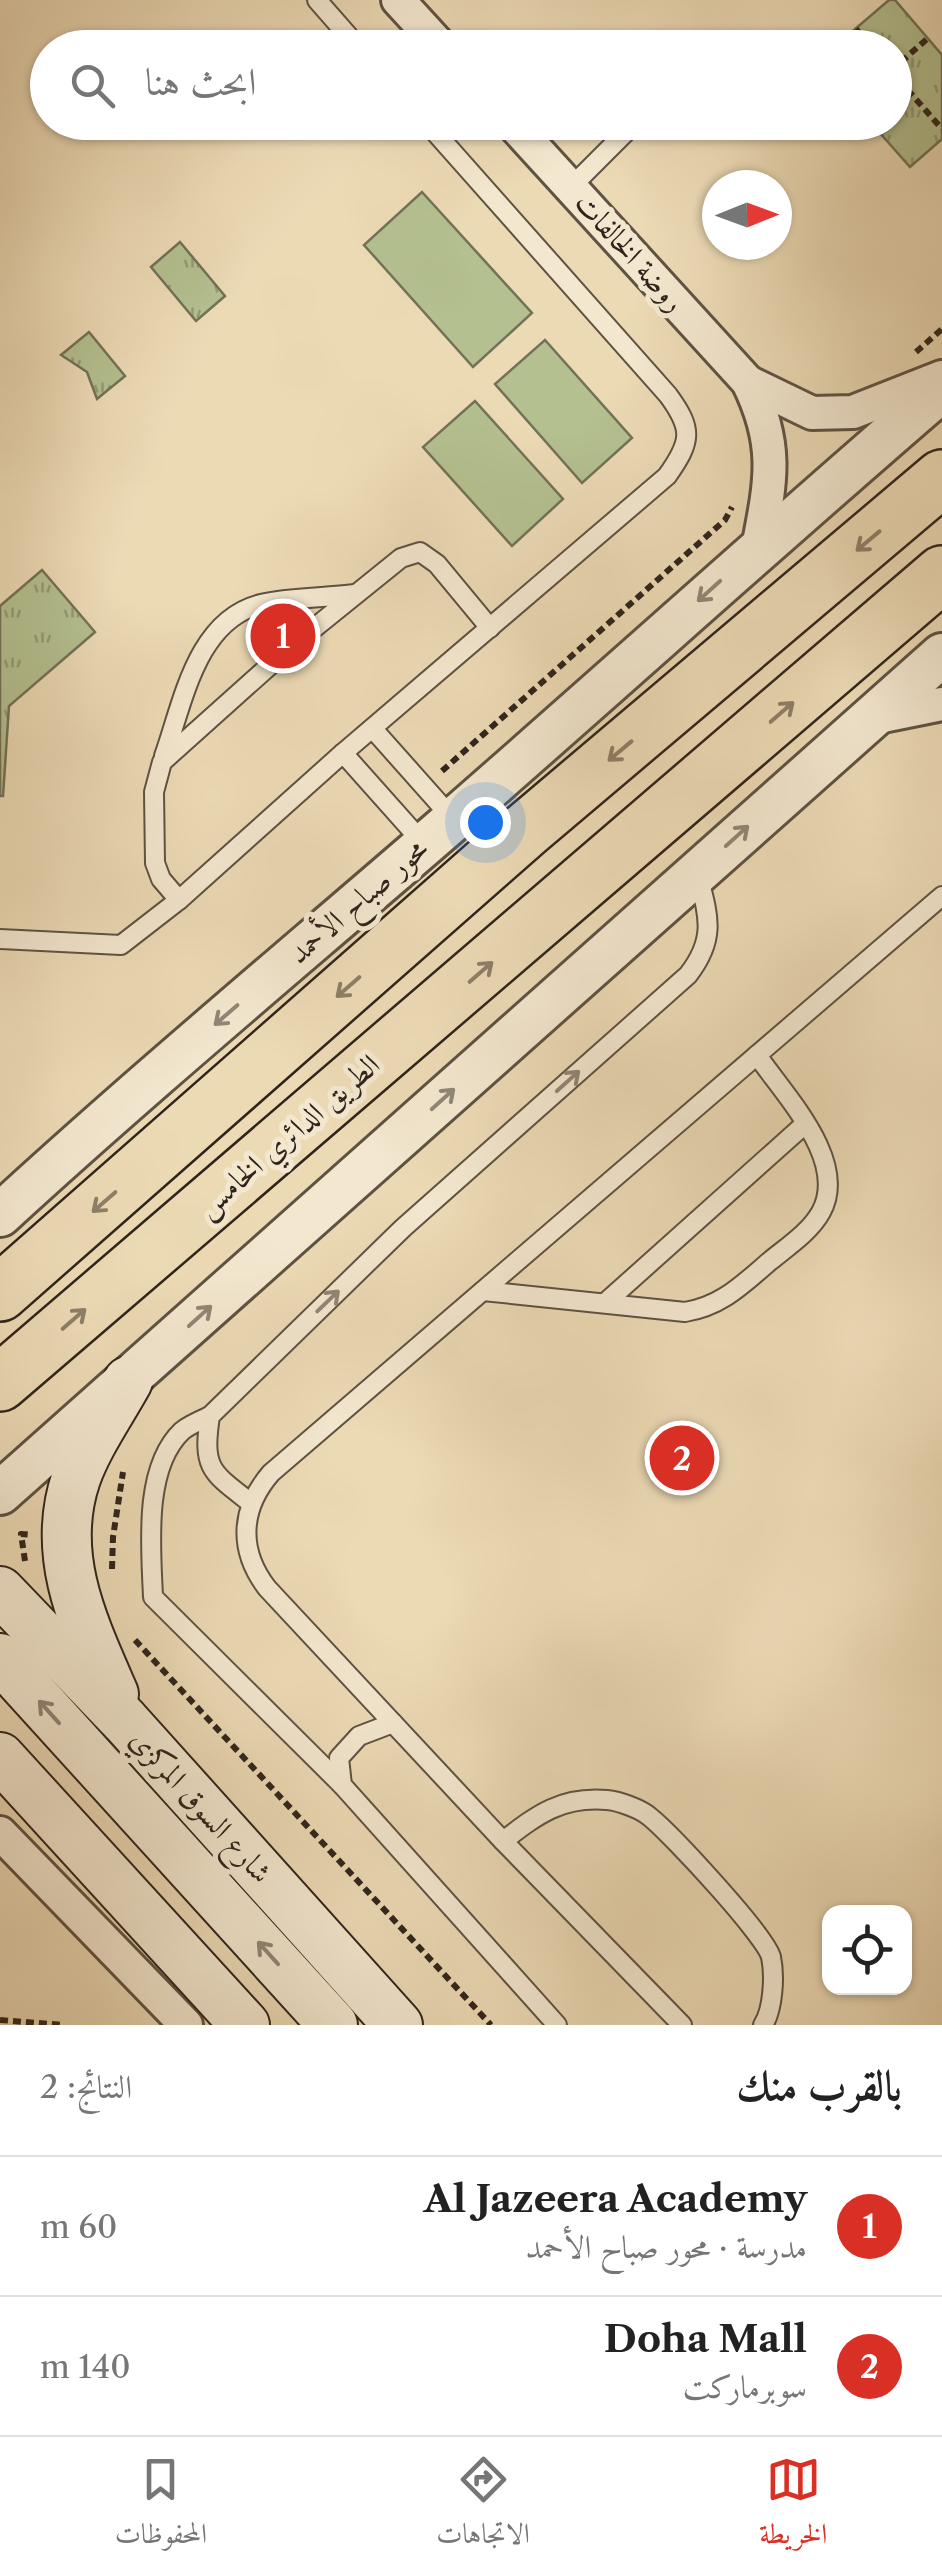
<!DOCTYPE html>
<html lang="ar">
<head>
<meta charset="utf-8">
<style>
  :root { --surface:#fff; --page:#f2f2f2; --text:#222; --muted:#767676; --line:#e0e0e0; --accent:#d93025 }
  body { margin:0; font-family:"Libre Caslon Text",Amiri,serif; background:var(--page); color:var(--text); direction:rtl }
  .controls { position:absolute; right:30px; bottom:30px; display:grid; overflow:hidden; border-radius:20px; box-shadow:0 2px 8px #0004 }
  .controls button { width:90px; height:90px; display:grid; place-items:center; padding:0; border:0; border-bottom:2px solid var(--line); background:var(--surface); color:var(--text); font:50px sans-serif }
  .compass { position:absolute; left:702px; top:170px; width:90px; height:90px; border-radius:50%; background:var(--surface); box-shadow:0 2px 8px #0004; rotate:89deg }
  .you { position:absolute; left:485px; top:822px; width:35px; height:35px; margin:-25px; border:8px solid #fff; border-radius:50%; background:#1a73e8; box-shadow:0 0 0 15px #1a73e833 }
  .badge { display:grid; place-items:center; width:65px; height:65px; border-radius:50%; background:var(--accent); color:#fff; font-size:32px; font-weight:700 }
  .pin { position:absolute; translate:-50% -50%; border:5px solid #fff; box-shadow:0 2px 10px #0006 }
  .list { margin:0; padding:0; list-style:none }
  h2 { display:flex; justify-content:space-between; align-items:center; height:130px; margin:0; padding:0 40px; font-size:42px }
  h2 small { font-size:32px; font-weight:400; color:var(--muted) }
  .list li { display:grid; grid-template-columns:65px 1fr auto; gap:30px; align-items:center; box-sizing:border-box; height:140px; padding:0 40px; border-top:2px solid var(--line) }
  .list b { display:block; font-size:38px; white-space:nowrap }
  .list p { margin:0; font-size:32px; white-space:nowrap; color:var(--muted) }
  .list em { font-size:32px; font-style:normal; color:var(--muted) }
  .icon { flex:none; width:55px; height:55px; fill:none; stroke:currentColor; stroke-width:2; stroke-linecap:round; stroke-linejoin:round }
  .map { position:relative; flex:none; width:942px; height:2025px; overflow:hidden; direction:ltr }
  .search { position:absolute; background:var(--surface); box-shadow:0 2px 8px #0004; left:30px; right:30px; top:30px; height:110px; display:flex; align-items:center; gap:25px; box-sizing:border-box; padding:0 35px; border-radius:55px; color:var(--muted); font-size:38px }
  .sheet { height:410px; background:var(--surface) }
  nav { display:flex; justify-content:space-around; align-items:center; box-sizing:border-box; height:140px; border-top:2px solid var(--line); background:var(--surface); font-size:28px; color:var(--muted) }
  nav a { display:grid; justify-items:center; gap:5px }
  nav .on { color:var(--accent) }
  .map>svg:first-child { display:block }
  .grass { fill:url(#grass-tufts); stroke:#727256; stroke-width:2.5 }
  .pitch { fill:#b4c090; stroke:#727256; stroke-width:2.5 }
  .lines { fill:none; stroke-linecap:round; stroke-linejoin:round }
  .service-casing { stroke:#5e5242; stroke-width:22 }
  .minor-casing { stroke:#5e5242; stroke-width:38 }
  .tertiary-casing { stroke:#5e5242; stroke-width:48 }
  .secondary-casing { stroke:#2f241c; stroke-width:52 }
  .trunk-casing { stroke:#2f241c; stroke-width:60 }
  .path { stroke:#2f241c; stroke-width:6; stroke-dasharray:8 5; stroke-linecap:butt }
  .service { stroke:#f3e7cf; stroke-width:18 }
  .minor { stroke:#f3e7cf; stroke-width:32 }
  .tertiary { stroke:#f3e7cf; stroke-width:42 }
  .secondary { stroke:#f3e7cf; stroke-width:48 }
  .trunk { stroke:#ecdab5; stroke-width:55 }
  .oneway { stroke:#8e7f68 }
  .oneway2 { stroke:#918676 }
  .labels { text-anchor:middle; stroke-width:10; stroke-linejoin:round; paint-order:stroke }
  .street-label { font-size:30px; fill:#2f241c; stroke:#f3e7cf }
</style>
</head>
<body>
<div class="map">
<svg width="942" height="2025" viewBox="0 0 942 2025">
  <defs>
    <pattern id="grass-tufts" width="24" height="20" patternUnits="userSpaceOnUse" patternTransform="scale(2.5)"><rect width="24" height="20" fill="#b4c090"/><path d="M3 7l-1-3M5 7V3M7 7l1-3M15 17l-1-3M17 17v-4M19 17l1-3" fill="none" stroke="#939c75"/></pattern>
  </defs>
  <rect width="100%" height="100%" fill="#ecdab5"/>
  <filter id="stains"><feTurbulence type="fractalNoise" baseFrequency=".002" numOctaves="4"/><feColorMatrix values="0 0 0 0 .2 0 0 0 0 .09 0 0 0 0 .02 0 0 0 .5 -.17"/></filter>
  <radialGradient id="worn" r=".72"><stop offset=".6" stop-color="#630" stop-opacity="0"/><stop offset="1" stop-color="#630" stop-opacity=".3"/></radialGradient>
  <!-- grass -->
  <g class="grass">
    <polygon points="889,0 895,0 942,55 942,139 910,167 871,123 894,122 894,48 834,47"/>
    <polygon points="180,242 225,296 196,321 151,267"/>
    <polygon points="89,332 125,376 97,399 87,372 61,355"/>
    <polygon points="42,570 95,632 9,706 3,796 0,796 0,606"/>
  </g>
  <!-- pitch -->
  <g class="pitch">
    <polygon points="422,192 532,313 473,367 364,245"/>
    <polygon points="545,340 632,438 582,483 495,384"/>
    <polygon points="475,401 563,499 512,546 423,447"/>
  </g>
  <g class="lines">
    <!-- service casing -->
    <g class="service-casing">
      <g id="service">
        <polyline points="317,0 359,48"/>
        <polyline points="571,187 636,122"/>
        <polyline points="373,729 453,819"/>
        <polyline points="343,753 424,844"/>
        <path d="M164,756C183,703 196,620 261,604C289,597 325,598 355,594"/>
        <polyline points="179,900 161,879 155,863 154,792 162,762 287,650 401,558 420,552 437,564 490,628"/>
        <path d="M0,939L121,945L179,900L343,753L667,476C692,441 693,429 668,395L426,122"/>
        <path d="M483,1291L685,1312C722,1306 743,1284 770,1261C787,1247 810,1232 821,1212C849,1161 785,1096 757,1055"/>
        <polyline points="605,1303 805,1124"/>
        <path d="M210,1416C201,1420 189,1425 182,1431C143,1468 151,1547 153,1597L342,1785"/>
        <path d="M251,1503C211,1472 202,1469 210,1416L403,1228L688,975C716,939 709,917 698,876"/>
        <polyline points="393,1723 359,1736 339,1758 342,1785 557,2025"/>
        <path d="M503,1841C537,1815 561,1796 607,1800C619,1801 641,1809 650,1817C671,1834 766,1936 771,1957C775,1976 773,2010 763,2025"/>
        <path d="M682,2025L503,1841L267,1588C238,1550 240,1509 271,1473L942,896"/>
      </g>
    </g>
    <!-- minor casing -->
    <g class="minor-casing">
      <g id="minor">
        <polyline points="398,0 442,48"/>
        <path d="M511,122L748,382C779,445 771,481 758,548"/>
        <polyline points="748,382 812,413 853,412 942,377"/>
        <polyline points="868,719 942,704"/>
        <polyline points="0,1833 186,2025"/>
      </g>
    </g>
    <!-- tertiary casing -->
    <g class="tertiary-casing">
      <g id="tertiary">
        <path d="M0,1215C147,1080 301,952 452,821C616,678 777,532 942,390"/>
        <polyline points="0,1493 942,655"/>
      </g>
    </g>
    <!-- secondary casing -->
    <g class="secondary-casing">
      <g id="secondary">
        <polyline points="0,1591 125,1721 398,2025"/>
        <polyline points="0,1658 333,2025"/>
        <path d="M114,1694C83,1623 50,1555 76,1478C88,1444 111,1412 128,1381"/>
        <polyline points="0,1757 245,2025"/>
      </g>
    </g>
    <!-- trunk casing -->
    <g class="trunk-casing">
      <g id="trunk">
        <polyline points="0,1293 526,830 942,478"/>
        <polyline points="0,1383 942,574"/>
      </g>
    </g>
    <!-- path -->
    <g class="path">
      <polyline points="856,29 872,48"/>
      <polyline points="894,58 904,69 899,79 894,81"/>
      <polyline points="901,62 928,38"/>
      <polyline points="899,80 942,129"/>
      <polyline points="916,352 942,329"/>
      <polyline points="442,771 725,520 732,507"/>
      <polyline points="25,1561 21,1534 32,1535"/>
      <polyline points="112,1569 113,1537 123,1472"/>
      <polyline points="135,1640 491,2025"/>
      <polyline points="0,2020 64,2025"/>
    </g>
    <!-- service -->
    <use href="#service" class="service"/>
    <!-- minor -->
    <use href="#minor" class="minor"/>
    <!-- tertiary -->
    <use href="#tertiary" class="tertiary"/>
    <!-- secondary -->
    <use href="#secondary" class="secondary"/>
    <!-- trunk -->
    <use href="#trunk" class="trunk"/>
  </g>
  <!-- one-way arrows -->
  <defs><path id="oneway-shaft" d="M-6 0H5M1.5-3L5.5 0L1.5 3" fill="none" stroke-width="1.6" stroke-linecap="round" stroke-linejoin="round" transform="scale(2.5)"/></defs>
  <g class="oneway">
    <use href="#oneway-shaft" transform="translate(868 541) rotate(140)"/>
    <use href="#oneway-shaft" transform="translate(782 712) rotate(-41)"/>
    <use href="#oneway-shaft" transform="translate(620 751) rotate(140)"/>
    <use href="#oneway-shaft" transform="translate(481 972) rotate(-41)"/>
    <use href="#oneway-shaft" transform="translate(348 987) rotate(139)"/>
    <use href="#oneway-shaft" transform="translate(104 1202) rotate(139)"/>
    <use href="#oneway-shaft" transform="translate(74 1319) rotate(-41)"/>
  </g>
  <g class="oneway2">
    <use href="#oneway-shaft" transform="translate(709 591) rotate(138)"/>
    <use href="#oneway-shaft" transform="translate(737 836) rotate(-42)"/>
    <use href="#oneway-shaft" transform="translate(226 1015) rotate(139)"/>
    <use href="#oneway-shaft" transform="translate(568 1081) rotate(-42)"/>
    <use href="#oneway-shaft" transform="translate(443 1099) rotate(-42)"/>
    <use href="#oneway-shaft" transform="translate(328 1301) rotate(-44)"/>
    <use href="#oneway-shaft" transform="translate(200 1316) rotate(-42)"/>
    <use href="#oneway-shaft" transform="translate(49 1712) rotate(-132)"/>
    <use href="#oneway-shaft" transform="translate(268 1953) rotate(-132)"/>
  </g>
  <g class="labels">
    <!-- street labels -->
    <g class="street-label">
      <text transform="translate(630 252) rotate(48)" y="10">روضة الخالفات</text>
      <text transform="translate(358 901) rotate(-41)" y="10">محور صباح الأحمد</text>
      <text transform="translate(288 1136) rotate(-41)" y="10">الطريق الدائري الخامس</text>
      <text transform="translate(201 1806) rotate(48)" y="10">شارع السوق المركزي</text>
    </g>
  </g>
  <rect width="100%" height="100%" filter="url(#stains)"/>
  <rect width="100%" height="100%" fill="url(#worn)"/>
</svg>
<div class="controls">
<button><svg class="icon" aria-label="locate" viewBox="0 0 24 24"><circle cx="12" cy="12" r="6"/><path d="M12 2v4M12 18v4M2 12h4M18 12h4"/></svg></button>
</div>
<svg class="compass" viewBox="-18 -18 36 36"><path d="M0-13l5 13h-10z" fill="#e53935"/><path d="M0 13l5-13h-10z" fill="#767676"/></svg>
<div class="you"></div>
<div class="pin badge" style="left:283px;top:636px">1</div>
<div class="pin badge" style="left:682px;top:1458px">2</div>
<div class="search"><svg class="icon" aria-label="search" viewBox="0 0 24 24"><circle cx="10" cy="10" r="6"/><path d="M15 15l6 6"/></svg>ابحث هنا</div>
</div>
<section class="sheet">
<h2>بالقرب منك<small>النتائج: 2</small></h2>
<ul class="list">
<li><span class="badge">1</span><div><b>Al Jazeera Academy</b><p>مدرسة · محور صباح الأحمد</p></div><em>60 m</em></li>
<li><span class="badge">2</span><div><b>Doha Mall</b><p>سوبرماركت</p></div><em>140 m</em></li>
</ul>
</section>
<nav>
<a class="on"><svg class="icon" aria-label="map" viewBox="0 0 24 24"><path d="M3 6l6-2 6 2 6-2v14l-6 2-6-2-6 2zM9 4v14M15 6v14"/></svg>الخريطة</a>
<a><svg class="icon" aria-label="directions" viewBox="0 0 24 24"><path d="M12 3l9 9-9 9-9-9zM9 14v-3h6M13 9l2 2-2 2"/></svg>الاتجاهات</a>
<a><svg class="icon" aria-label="saved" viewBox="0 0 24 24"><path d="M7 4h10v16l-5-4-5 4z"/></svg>المحفوظات</a>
</nav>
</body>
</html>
